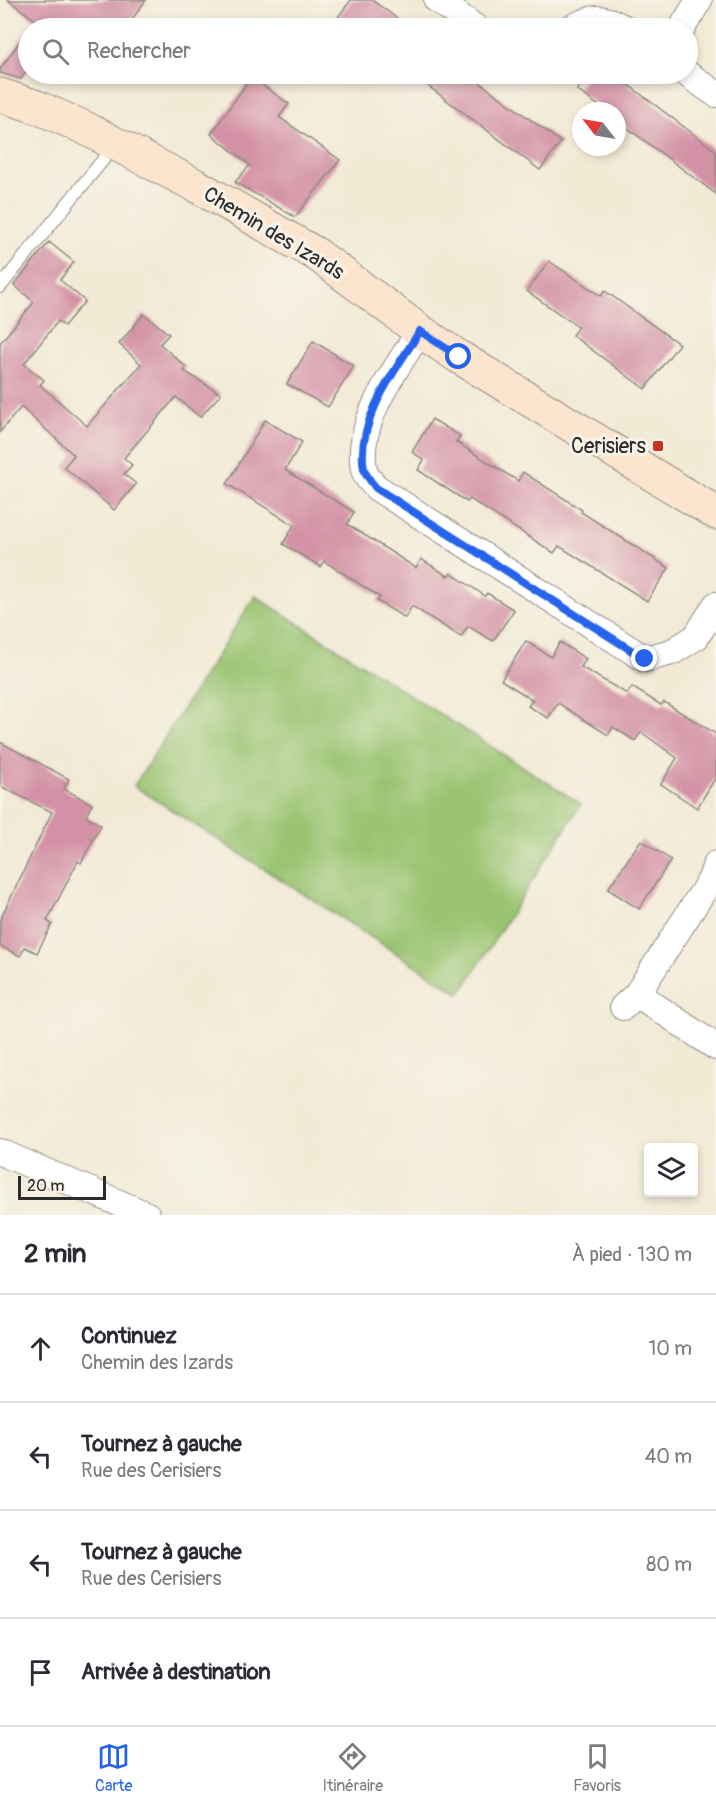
<!DOCTYPE html>
<html lang="fr">
<head>
<meta charset="utf-8">
<style>
  :root { --surface:#fff; --page:#f7f7f7; --text:#2b2b33; --muted:#7c7c81; --line:#e1e1e2; --accent:#2563eb }
  body { margin:0; font-family:Pangolin,sans-serif; background:var(--page); color:var(--text) }
  .controls { position:absolute; right:18px; bottom:18px; display:grid; overflow:hidden; border-radius:6px; box-shadow:0 3px 9px #0003 }
  .controls button { width:54px; height:54px; display:grid; place-items:center; padding:0; border:0; border-bottom:2px solid var(--line); background:var(--surface); color:var(--text); font:30px sans-serif }
  .compass { position:absolute; left:572px; top:102px; width:54px; height:54px; border-radius:50%; background:var(--surface); box-shadow:0 3px 9px #0003; rotate:301deg }
  .scale { position:absolute; left:18px; bottom:15px; width:88px; box-sizing:border-box; padding-left:6px; border:3px solid #2b2b2b; border-top:0; font-size:16px; line-height:21px; white-space:nowrap; color:#2b2b2b; -webkit-text-stroke:4px #f7f3e8; paint-order:stroke }
  .stop { position:absolute; width:18px; height:18px; margin:-14px; border:4px solid #2563eb; border-radius:50%; background:#fff }
  .stop.end { background:#2563eb; border-color:#fff; box-shadow:0 2px 6px #0008 }
  .list { margin:0; padding:0; list-style:none }
  h2 { display:flex; justify-content:space-between; align-items:center; height:78px; margin:0; padding:0 24px; font-size:26px }
  h2 small { font-size:20px; font-weight:400; color:var(--muted) }
  .list li { display:grid; grid-template-columns:39px 1fr auto; gap:18px; align-items:center; box-sizing:border-box; height:108px; padding:0 24px; border-top:2px solid var(--line) }
  .list b { display:block; font-size:22px; white-space:nowrap }
  .list p { margin:0; font-size:20px; white-space:nowrap; color:var(--muted) }
  .list em { font-size:20px; font-style:normal; color:var(--muted) }
  .icon { flex:none; width:33px; height:33px; fill:none; stroke:currentColor; stroke-width:2; stroke-linecap:round; stroke-linejoin:round }
  .map { position:relative; flex:none; width:716px; height:1215px; overflow:hidden }
  .search { position:absolute; background:var(--surface); box-shadow:0 3px 9px #0003; left:18px; right:18px; top:18px; height:66px; display:flex; align-items:center; gap:15px; box-sizing:border-box; padding:0 21px; border-radius:33px; color:var(--muted); font-size:22px }
  .sheet { height:510px; background:var(--surface) }
  nav { display:flex; justify-content:space-around; align-items:center; box-sizing:border-box; height:84px; border-top:2px solid var(--line); background:var(--surface); font-size:16px; color:var(--muted) }
  nav a { display:grid; justify-items:center; gap:3px }
  nav .on { color:var(--accent) }
  .map>svg:first-child { display:block }
  .green { fill:#9ac471; stroke:#62784e; stroke-width:1.5 }
  .building { fill:#d391a5 }
  .lines { fill:none; stroke-linecap:round; stroke-linejoin:round }
  .lane-casing { stroke:#8e8a80; stroke-width:14 }
  .street-casing { stroke:#8e8a80; stroke-width:28 }
  .secondary-casing { stroke:#8e8a80; stroke-width:35 }
  .lane { stroke:#fff; stroke-width:12 }
  .street { stroke:#fff; stroke-width:26 }
  .secondary { stroke:#fce5cf; stroke-width:33 }
  .route { stroke:#2563eb; stroke-width:8 }
  .poi-dot { fill:#c8321e; stroke:#f7f3e8; stroke-width:2 }
  .labels { text-anchor:middle; stroke-width:6; stroke-linejoin:round; paint-order:stroke }
  .street-label { font-size:21px; fill:#2b2b2b; stroke:#f7f3e8 }
  .poi-label { font-size:21px; fill:#2b2b2b; stroke:#f7f3e8; text-anchor:end }
</style>
</head>
<body>
<div class="map">
<svg width="716" height="1215" viewBox="0 0 716 1215">
  <rect width="100%" height="100%" fill="#f7f3e8"/>
  <filter id="ink" filterUnits="userSpaceOnUse"><feTurbulence type="fractalNoise" baseFrequency=".0167" numOctaves="2"/><feDisplacementMap in="SourceGraphic" scale="12" xChannelSelector="R" yChannelSelector="G"/><feConvolveMatrix kernelMatrix="1 2 1 2 8 2 1 2 1" color-interpolation-filters="sRGB"/></filter>
  <filter id="wash" filterUnits="userSpaceOnUse"><feTurbulence type="fractalNoise" baseFrequency=".008" numOctaves="4" result="noise"/><feDisplacementMap in="SourceGraphic" scale="24" xChannelSelector="R" yChannelSelector="G"/><feGaussianBlur stdDeviation="1.35" result="paint"/><feColorMatrix in="noise" values="0 0 0 0 0 0 0 0 0 0 0 0 0 0 0 0 0 1.4 0 .05"/><feComposite in="paint" operator="in"/></filter>
  <g filter="url(#wash)">
    <rect width="100%" height="100%" fill="#f2ead5"/>
    <!-- green -->
    <polygon class="green" points="255,596 581,804 460,994 134,786"/>
    <g id="blocks">
      <!-- building -->
      <g class="building">
        <polygon points="8,0 146,0 126,28 46,28"/>
        <polygon points="351,0 372,0 410,28 352,28 338,17"/>
        <polygon points="28,30 28,69 21,79 0,73 0,69"/>
        <polygon points="412,74 468,74 561,142 540,170"/>
        <polygon points="589,74 614,74 716,151 716,194 617,120 617,111 606,111 577,90"/>
        <polygon points="251,77 289,104 279,117 340,160 295,217 235,182 250,165 211,134"/>
        <polygon points="49,242 74,262 60,280 85,301 64,326 58,321 24,364 44,380 40,385 87,426 141,364 119,344 144,314 169,334 160,344 186,367 184,371 221,394 200,417 176,397 124,458 132,465 124,474 136,484 114,510 64,467 74,455 21,407 0,432 0,343 34,302 14,285"/>
        <polygon points="549,261 601,296 605,291 679,344 645,389 572,335 578,327 527,291"/>
        <polygon points="313,341 354,366 328,407 287,384"/>
        <polygon points="432,419 460,436 456,442 518,481 523,472 582,510 581,512 669,568 647,601 559,546 554,553 470,499 467,502 418,470 424,460 412,452"/>
        <polygon points="265,420 302,442 285,470 354,512 347,524 416,568 421,559 448,576 451,573 485,596 487,593 514,610 493,641 468,626 461,637 412,606 405,618 377,601 380,597 324,561 321,567 283,544 294,525 227,484"/>
        <polygon points="526,641 551,657 560,642 586,659 581,667 627,694 632,687 661,705 664,702 716,734 716,777 697,808 661,784 677,758 641,732 635,741 613,727 608,735 558,703 548,718 528,706 533,700 501,680"/>
        <polygon points="0,742 69,779 64,789 92,804 86,816 101,825 81,863 78,861 47,921 52,924 37,953 25,947 20,956 0,946 0,920 52,812 0,786"/>
        <polygon points="641,840 671,860 639,909 608,889"/>
      </g>
    </g>
  </g>
  <g filter="url(#ink)">
    <use href="#blocks" fill-opacity="0" stroke="#8e8a80" stroke-width="1.5"/>
    <g class="lines">
      <!-- lane casing -->
      <g class="lane-casing">
        <polyline id="lane" points="0,287 115,145"/>
      </g>
      <!-- street casing -->
      <g class="street-casing">
        <g id="street">
          <polyline points="437,0 476,28"/>
          <path d="M571,28C593,17 601,15 624,28"/>
          <polyline points="682,28 699,0"/>
          <polyline points="687,74 716,94"/>
          <path d="M420,331C396,369 355,422 364,469C365,476 372,483 377,488L645,659L672,652L696,637L716,605"/>
          <polyline points="637,994 716,1047"/>
          <polyline points="623,1007 637,994 711,879 716,864"/>
          <polyline points="0,1152 147,1215"/>
        </g>
      </g>
      <!-- secondary casing -->
      <g class="secondary-casing">
        <polyline id="secondary" points="0,95 37,107 83,127 195,185 316,254 420,331 459,357 716,513"/>
      </g>
      <!-- lane -->
      <use href="#lane" class="lane"/>
      <!-- street -->
      <use href="#street" class="street"/>
      <!-- secondary -->
      <use href="#secondary" class="secondary"/>
    </g>
  </g>
  <g class="lines" filter="url(#ink)">
    <!-- route -->
    <path class="route" d="M459,357L420,331C396,369 355,422 364,469C366,476 372,483 376,488L645,659"/>
  </g>
  <!-- markers -->
  <rect class="poi-dot" x="652" y="440" width="12" height="12" rx="3"/>
  <g class="labels">
    <!-- street labels -->
    <g class="street-label">
      <text transform="translate(274 233) rotate(31)" y="7">Chemin des Izards</text>
    </g>
    <!-- poi labels -->
    <g class="poi-label">
      <text x="646" y="453">Cerisiers</text>
    </g>
  </g>
</svg>
<div class="controls">
<button><svg class="icon" aria-label="layers" viewBox="0 0 24 24"><path d="M12 4l9 5-9 5-9-5zM3 14l9 5 9-5"/></svg></button>
</div>
<svg class="compass" viewBox="-18 -18 36 36"><path d="M0-13l5 13h-10z" fill="#e53935"/><path d="M0 13l5-13h-10z" fill="#7c7c81"/></svg>
<div class="scale">20 m</div>
<div class="stop" style="left:459px;top:357px"></div>
<div class="stop end" style="left:645px;top:659px"></div>
<div class="search"><svg class="icon" aria-label="search" viewBox="0 0 24 24"><circle cx="10" cy="10" r="6"/><path d="M15 15l6 6"/></svg>Rechercher</div>
</div>
<section class="sheet">
<h2>2 min<small>À pied · 130 m</small></h2>
<ul class="list">
<li><svg class="icon" aria-label="ahead" viewBox="0 0 24 24"><path d="M12 20V5M6 11l6-6 6 6"/></svg><div><b>Continuez</b><p>Chemin des Izards</p></div><em>10 m</em></li>
<li><svg class="icon" aria-label="left" viewBox="0 0 24 24"><path d="M17 20v-9H6M10 6l-5 5 5 5"/></svg><div><b>Tournez à gauche</b><p>Rue des Cerisiers</p></div><em>40 m</em></li>
<li><svg class="icon" aria-label="left" viewBox="0 0 24 24"><path d="M17 20v-9H6M10 6l-5 5 5 5"/></svg><div><b>Tournez à gauche</b><p>Rue des Cerisiers</p></div><em>80 m</em></li>
<li><svg class="icon" aria-label="arrive" viewBox="0 0 24 24"><path d="M6 21V4h12l-3 4 3 4H6"/></svg><div><b>Arrivée à destination</b></div></li>
</ul>
</section>
<nav>
<a class="on"><svg class="icon" aria-label="map" viewBox="0 0 24 24"><path d="M3 6l6-2 6 2 6-2v14l-6 2-6-2-6 2zM9 4v14M15 6v14"/></svg>Carte</a>
<a><svg class="icon" aria-label="directions" viewBox="0 0 24 24"><path d="M12 3l9 9-9 9-9-9zM9 14v-3h6M13 9l2 2-2 2"/></svg>Itinéraire</a>
<a><svg class="icon" aria-label="saved" viewBox="0 0 24 24"><path d="M7 4h10v16l-5-4-5 4z"/></svg>Favoris</a>
</nav>
</body>
</html>
